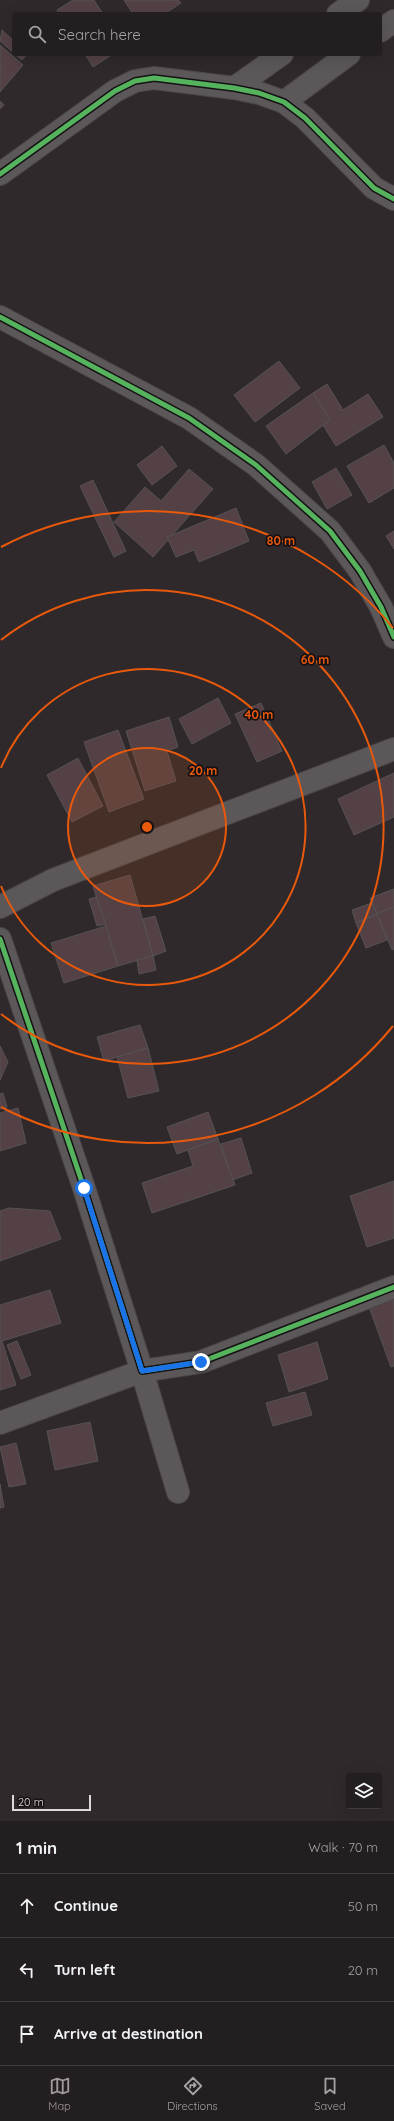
<!DOCTYPE html>
<html lang="en">
<head>
<meta charset="utf-8">
<style>
  :root { --surface:#231f21; --page:#2f2c2e; --text:#f1f3f6; --muted:#a3a2a5; --line:#403d3f; --accent:#a29b9e }
  body { margin:0; font-family:Quicksand,sans-serif; background:var(--page); color:var(--text) }
  .controls { position:absolute; right:12px; bottom:12px; display:grid; overflow:hidden; border-radius:4px; box-shadow:0 4px 16px #0002 }
  .controls button { width:36px; height:36px; display:grid; place-items:center; padding:0; border:0; border-bottom:1px solid var(--line); background:var(--surface); color:var(--text); font:20px sans-serif }
  .scale { position:absolute; left:12px; bottom:10px; width:79px; box-sizing:border-box; padding-left:4px; border:2px solid #e0d9dc; border-top:0; font-size:11px; line-height:14px; white-space:nowrap; color:#e0d9dc; -webkit-text-stroke:3px #161114; paint-order:stroke }
  .stop { position:absolute; width:12px; height:12px; margin:-9px; border:3px solid #1a73e8; border-radius:50%; background:#fff }
  .stop.end { background:#1a73e8; border-color:#fff; box-shadow:0 1px 4px #0008 }
  .list { margin:0; padding:0; list-style:none }
  h2 { display:flex; justify-content:space-between; align-items:center; height:52px; margin:0; padding:0 16px; font-size:17px }
  h2 small { font-size:13px; font-weight:400; color:var(--muted) }
  .list li { display:grid; grid-template-columns:26px 1fr auto; gap:12px; align-items:center; box-sizing:border-box; height:64px; padding:0 16px; border-top:1px solid var(--line) }
  .list b { display:block; font-size:15px; white-space:nowrap }
  .list em { font-size:13px; font-style:normal; color:var(--muted) }
  .icon { flex:none; width:22px; height:22px; fill:none; stroke:currentColor; stroke-width:2; stroke-linecap:round; stroke-linejoin:round }
  .map { position:relative; flex:none; width:394px; height:1821px; overflow:hidden }
  .search { position:absolute; background:var(--surface); box-shadow:0 4px 16px #0002; left:12px; right:12px; top:12px; height:44px; display:flex; align-items:center; gap:10px; box-sizing:border-box; padding:0 14px; border-radius:4px; color:var(--muted); font-size:15px }
  .sheet { height:244px; background:var(--surface) }
  nav { display:flex; justify-content:space-around; align-items:center; box-sizing:border-box; height:56px; border-top:1px solid var(--line); background:var(--surface); font-size:11px; color:var(--muted) }
  nav a { display:grid; justify-items:center; gap:2px }
  nav .on { color:var(--accent) }
  .map>svg:first-child { display:block }
  .building { fill:#534145; stroke:#565253 }
  .lines { fill:none; stroke-linecap:round; stroke-linejoin:round }
  .minor-casing { stroke:#4b4649; stroke-width:24 }
  .minor { stroke:#5c585a; stroke-width:22 }
  .cycleway-casing { stroke:#161114; stroke-width:8 }
  .cycleway { stroke:#56b35d; stroke-width:5 }
  .route { stroke:#1a73e8; stroke-width:5 }
  .ring { fill:none; stroke:#e8590c; stroke-width:2 }
  .centre { fill:#e8590c; stroke:#161114; stroke-width:2 }
  .ring-label { font-size:12px; text-anchor:middle; font-weight:bold; fill:#e8590c; stroke:#161114; stroke-width:3.5; stroke-linejoin:round; paint-order:stroke }
</style>
</head>
<body>
<div class="map">
<svg width="394" height="1821" viewBox="0 0 394 1821">
  <rect width="100%" height="100%" fill="#2f292c"/>
  <!-- building -->
  <g class="building">
    <polygon points="73,0 94,0 103,14 59,14 57,10"/>
    <polygon points="124,0 178,0 181,3 164,14 133,14"/>
    <polygon points="2,30 14,41 14,53 0,41"/>
    <polygon points="0,45 23,65 0,92"/>
    <polygon points="15,54 27,54 22,60"/>
    <polygon points="85,54 113,54 93,67"/>
    <polygon points="0,101 4,105 0,109"/>
    <polygon points="279,361 300,388 255,422 234,395"/>
    <polygon points="327,384 343,410 368,394 383,417 336,446 323,425 330,420 313,393"/>
    <polygon points="313,393 330,420 286,454 266,426"/>
    <polygon points="384,445 394,463 394,488 369,503 347,466"/>
    <polygon points="162,446 177,466 152,485 137,465"/>
    <polygon points="336,468 352,495 327,509 312,482"/>
    <polygon points="189,469 213,489 153,557 114,522 145,487 161,501"/>
    <polygon points="93,480 126,551 114,557 80,486"/>
    <polygon points="236,508 249,541 199,562 194,550 176,557 167,537"/>
    <polygon points="394,531 394,549 386,536"/>
    <polygon points="218,698 231,723 192,744 179,719"/>
    <polygon points="261,703 282,751 257,762 235,714"/>
    <polygon points="169,717 178,747 167,751 176,781 145,791 126,731"/>
    <polygon points="118,730 144,799 109,812 84,742"/>
    <polygon points="78,758 103,806 72,822 47,775"/>
    <polygon points="394,773 394,817 354,835 338,799"/>
    <polygon points="130,875 153,956 118,966 93,886"/>
    <polygon points="394,889 394,907 377,914 370,898"/>
    <polygon points="96,897 106,924 97,926 89,899"/>
    <polygon points="372,903 377,914 356,923 352,910"/>
    <polygon points="394,907 394,949 392,950 377,914"/>
    <polygon points="377,914 387,940 366,948 356,923"/>
    <polygon points="155,916 166,951 153,956 143,919"/>
    <polygon points="106,926 118,966 64,983 51,943"/>
    <polygon points="153,956 156,970 139,974 137,960"/>
    <polygon points="140,1025 148,1048 104,1061 97,1037"/>
    <polygon points="0,1046 8,1062 0,1080"/>
    <polygon points="148,1048 159,1091 128,1098 117,1057"/>
    <polygon points="3,1093 7,1107 0,1109 0,1094"/>
    <polygon points="18,1108 26,1143 0,1151 0,1113"/>
    <polygon points="208,1112 218,1139 177,1154 167,1127"/>
    <polygon points="241,1138 252,1173 232,1180 221,1144"/>
    <polygon points="218,1139 235,1185 152,1213 142,1183 193,1166 188,1150"/>
    <polygon points="394,1181 394,1238 367,1247 350,1196"/>
    <polygon points="9,1208 50,1211 61,1239 0,1261 0,1211"/>
    <polygon points="50,1290 61,1323 2,1341 16,1385 0,1390 0,1305"/>
    <polygon points="394,1297 394,1366 391,1367 369,1307"/>
    <polygon points="17,1341 31,1375 21,1379 7,1345"/>
    <polygon points="317,1342 328,1379 289,1392 278,1355"/>
    <polygon points="305,1392 312,1415 273,1426 266,1403"/>
    <polygon points="90,1422 98,1461 55,1470 47,1431"/>
    <polygon points="16,1443 26,1484 9,1487 0,1447"/>
    <polygon points="0,1484 4,1507 0,1508"/>
  </g>
  <g class="lines">
    <!-- minor casing -->
    <g class="minor-casing">
      <g id="minor">
        <polyline points="338,14 358,0"/>
        <polyline points="380,31 394,21"/>
        <polyline points="234,88 282,54"/>
        <polyline points="284,102 349,54"/>
        <polyline points="0,174 115,91 135,81 154,78 234,88 259,93 284,102 305,118 374,188 394,199"/>
        <polyline points="0,317 189,418 256,465 330,531 360,571 381,607 394,637"/>
        <polyline points="0,907 53,880 394,749"/>
        <polyline points="0,939 84,1188 142,1371 201,1362 394,1287"/>
        <polyline points="0,1423 142,1371 178,1492"/>
      </g>
    </g>
    <!-- minor -->
    <use href="#minor" class="minor"/>
    <!-- cycleway casing -->
    <g class="cycleway-casing">
      <g id="cycleway">
        <polyline points="0,174 115,91 135,81 154,78 234,88 259,93 284,102 305,118 374,188 394,199"/>
        <polyline points="0,317 189,418 256,465 330,531 360,571 381,607 394,637"/>
        <polyline points="0,939 84,1188 142,1371 201,1362 394,1287"/>
      </g>
    </g>
    <!-- cycleway -->
    <use href="#cycleway" class="cycleway"/>
  </g>
  <g class="lines">
    <!-- route -->
    <polyline class="route" points="84,1188 142,1371 201,1362"/>
  </g>
  <!-- distance rings -->
  <circle cx="147" cy="827" r="79" fill="#e8590c" fill-opacity=".12"/>
  <g class="ring">
    <circle cx="147" cy="827" r="79"/>
    <path d="M1 768A158 158 0 1 1 1 886"/>
    <path d="M1 640A237 237 0 1 1 1 1014"/>
    <path d="M393 1026A316 316 0 0 1 1 1107M1 547A316 316 0 0 1 393 628"/>
  </g>
  <circle cx="147" cy="827" r="6" class="centre"/>
  <g class="ring-label">
    <text x="281" y="545">80 m</text>
    <text x="315" y="664">60 m</text>
    <text x="259" y="719">40 m</text>
    <text x="203" y="775">20 m</text>
  </g>
</svg>
<div class="controls">
<button><svg class="icon" aria-label="layers" viewBox="0 0 24 24"><path d="M12 4l9 5-9 5-9-5zM3 14l9 5 9-5"/></svg></button>
</div>
<div class="scale">20 m</div>
<div class="stop" style="left:84px;top:1188px"></div>
<div class="stop end" style="left:201px;top:1362px"></div>
<div class="search"><svg class="icon" aria-label="search" viewBox="0 0 24 24"><circle cx="10" cy="10" r="6"/><path d="M15 15l6 6"/></svg>Search here</div>
</div>
<section class="sheet">
<h2>1 min<small>Walk · 70 m</small></h2>
<ul class="list">
<li><svg class="icon" aria-label="ahead" viewBox="0 0 24 24"><path d="M12 20V5M6 11l6-6 6 6"/></svg><div><b>Continue</b></div><em>50 m</em></li>
<li><svg class="icon" aria-label="left" viewBox="0 0 24 24"><path d="M17 20v-9H6M10 6l-5 5 5 5"/></svg><div><b>Turn left</b></div><em>20 m</em></li>
<li><svg class="icon" aria-label="arrive" viewBox="0 0 24 24"><path d="M6 21V4h12l-3 4 3 4H6"/></svg><div><b>Arrive at destination</b></div></li>
</ul>
</section>
<nav>
<a class="on"><svg class="icon" aria-label="map" viewBox="0 0 24 24"><path d="M3 6l6-2 6 2 6-2v14l-6 2-6-2-6 2zM9 4v14M15 6v14"/></svg>Map</a>
<a><svg class="icon" aria-label="directions" viewBox="0 0 24 24"><path d="M12 3l9 9-9 9-9-9zM9 14v-3h6M13 9l2 2-2 2"/></svg>Directions</a>
<a><svg class="icon" aria-label="saved" viewBox="0 0 24 24"><path d="M7 4h10v16l-5-4-5 4z"/></svg>Saved</a>
</nav>
</body>
</html>
